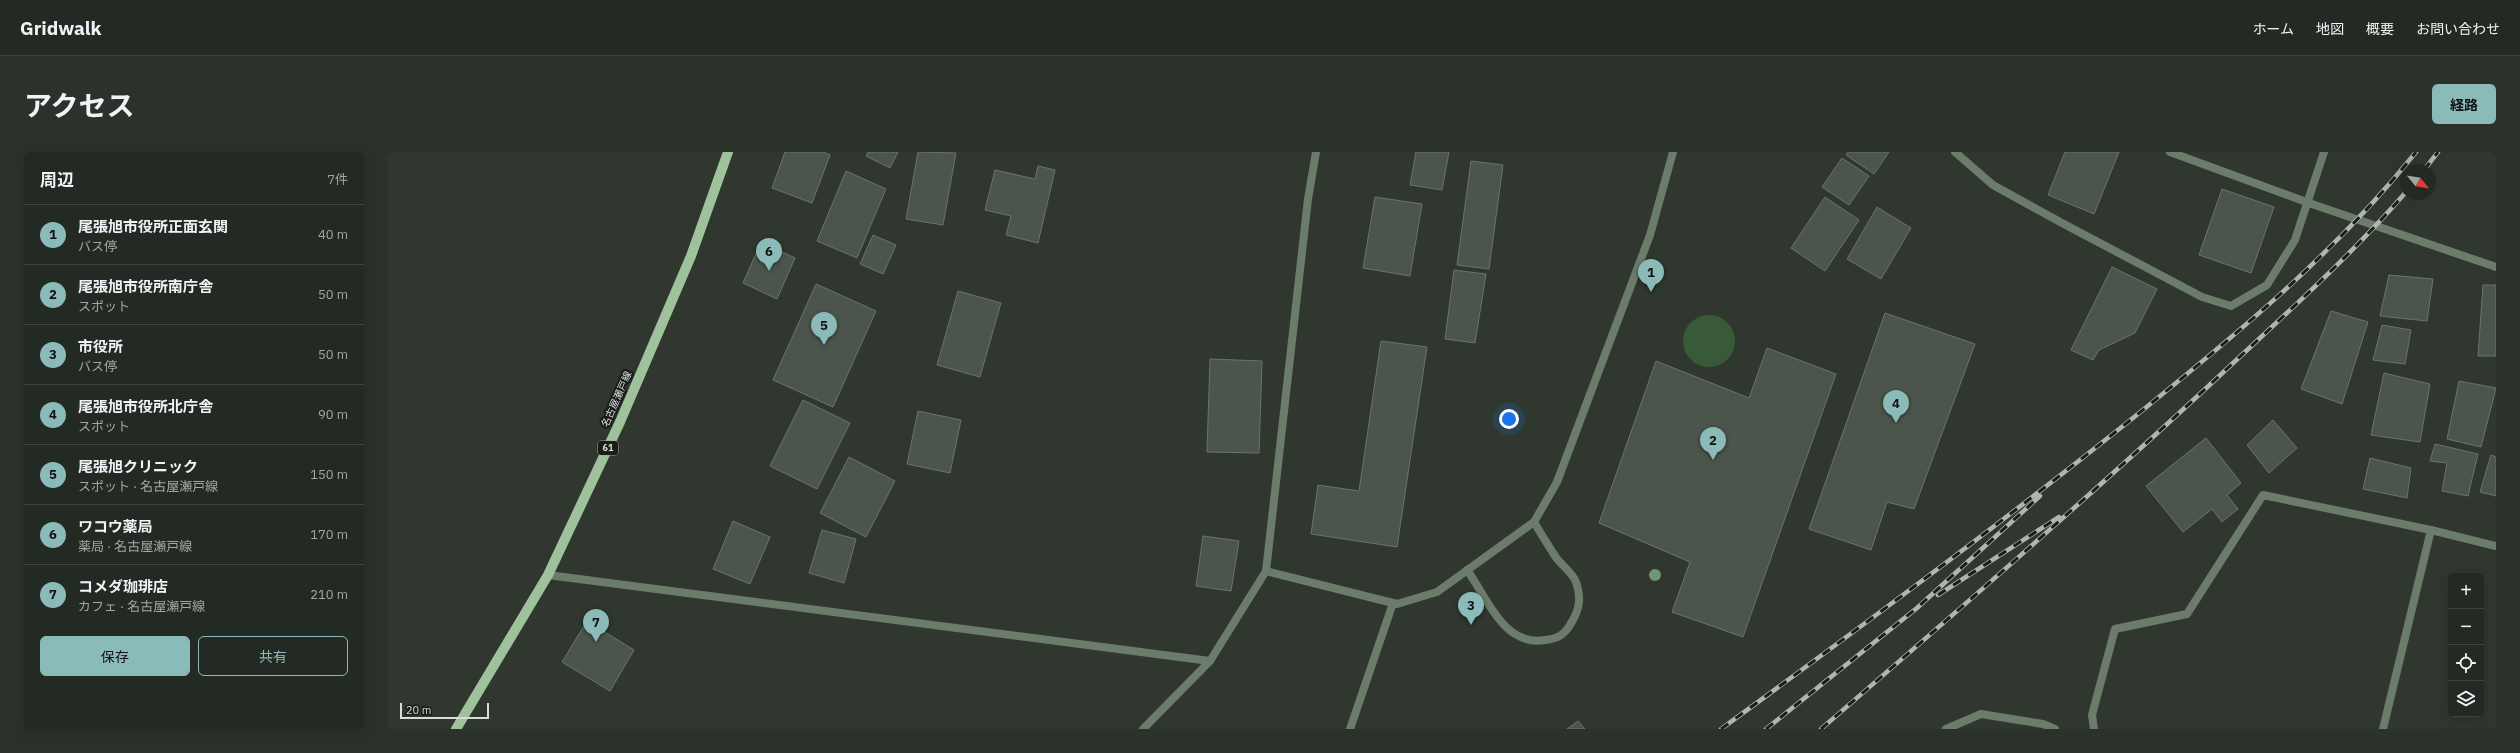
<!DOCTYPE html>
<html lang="ja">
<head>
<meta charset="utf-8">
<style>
  :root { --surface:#232923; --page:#2b312b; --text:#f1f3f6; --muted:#a3a6a6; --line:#404541; --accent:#8bbbb9 }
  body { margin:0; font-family:"IBM Plex Sans","Noto Sans JP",sans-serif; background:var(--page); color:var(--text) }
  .controls { position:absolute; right:12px; bottom:12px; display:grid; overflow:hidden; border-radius:6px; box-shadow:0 4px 16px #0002 }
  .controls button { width:36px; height:36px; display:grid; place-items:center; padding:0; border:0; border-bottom:1px solid var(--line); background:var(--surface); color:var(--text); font:20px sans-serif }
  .compass { position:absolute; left:2012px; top:12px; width:36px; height:36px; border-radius:50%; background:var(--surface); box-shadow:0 4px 16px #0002; rotate:120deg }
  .scale { position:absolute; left:12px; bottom:10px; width:89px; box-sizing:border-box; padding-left:4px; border:2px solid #d9ded9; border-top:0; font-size:11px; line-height:14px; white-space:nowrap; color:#d9ded9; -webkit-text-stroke:3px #1a1d1a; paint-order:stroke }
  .you { position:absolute; left:1121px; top:267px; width:14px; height:14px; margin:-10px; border:3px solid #fff; border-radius:50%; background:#1a73e8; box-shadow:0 0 0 6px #1a73e833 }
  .badge { display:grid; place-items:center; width:26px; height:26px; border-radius:50%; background:var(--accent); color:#111; font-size:13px; font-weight:700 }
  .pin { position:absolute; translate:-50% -33px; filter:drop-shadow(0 1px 2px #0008) }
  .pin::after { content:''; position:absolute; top:21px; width:14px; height:12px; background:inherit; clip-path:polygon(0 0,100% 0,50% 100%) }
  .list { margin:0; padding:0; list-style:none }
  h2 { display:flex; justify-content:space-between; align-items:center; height:52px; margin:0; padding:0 16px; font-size:17px }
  h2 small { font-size:13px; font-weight:400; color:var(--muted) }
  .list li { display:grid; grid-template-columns:26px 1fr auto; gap:12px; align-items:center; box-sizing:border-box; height:60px; padding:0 16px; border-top:1px solid var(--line) }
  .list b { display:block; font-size:15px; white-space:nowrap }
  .list p { margin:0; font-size:13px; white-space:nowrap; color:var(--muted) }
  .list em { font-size:13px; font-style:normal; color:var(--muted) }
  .actions { display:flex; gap:8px; padding:12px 16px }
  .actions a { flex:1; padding:9px 0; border:1px solid var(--accent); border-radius:6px; text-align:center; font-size:14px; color:var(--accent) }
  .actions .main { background:var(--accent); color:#111 }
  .icon { flex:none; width:22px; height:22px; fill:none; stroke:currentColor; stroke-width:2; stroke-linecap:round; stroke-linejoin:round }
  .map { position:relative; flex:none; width:2108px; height:577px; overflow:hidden; border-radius:6px }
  header { display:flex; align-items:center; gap:24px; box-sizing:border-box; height:56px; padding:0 20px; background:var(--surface); border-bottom:1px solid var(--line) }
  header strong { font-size:19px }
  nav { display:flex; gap:22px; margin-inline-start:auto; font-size:14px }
  .intro { display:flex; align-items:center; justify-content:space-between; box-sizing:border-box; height:96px; padding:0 24px }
  h1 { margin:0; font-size:28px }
  .button { padding:10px 18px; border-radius:6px; background:var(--accent); color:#111; font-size:14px; font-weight:700 }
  main { display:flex; gap:24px; padding:0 24px }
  aside { flex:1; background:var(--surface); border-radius:6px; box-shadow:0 4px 16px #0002 }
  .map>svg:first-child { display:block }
  .green { fill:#385a37 }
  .building { fill:#4c554c; stroke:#6b746b }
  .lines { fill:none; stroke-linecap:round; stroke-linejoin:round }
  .service { stroke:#6b7c6a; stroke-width:8 }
  .minor { stroke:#6b7c6a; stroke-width:8 }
  .tertiary { stroke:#6b7c6a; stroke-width:8 }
  .primary { stroke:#9fc29d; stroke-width:10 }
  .rail-casing { stroke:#b0b5b0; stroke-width:4.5 }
  .rail { stroke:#1a1d1a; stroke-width:3; stroke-dasharray:9; stroke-linecap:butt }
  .tree { fill:#729670 }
  .labels { text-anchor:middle; stroke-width:4; stroke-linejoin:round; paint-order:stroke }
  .shield { fill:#1a1d1a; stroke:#a0a4a0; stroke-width:1 }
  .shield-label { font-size:9px; font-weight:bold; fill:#d9ded9 }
  .street-label { font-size:10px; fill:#d9ded9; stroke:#1a1d1a }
</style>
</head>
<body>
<header>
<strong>Gridwalk</strong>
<nav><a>ホーム</a><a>地図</a><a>概要</a><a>お問い合わせ</a></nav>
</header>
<div class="intro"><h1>アクセス</h1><a class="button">経路</a></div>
<main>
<aside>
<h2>周辺<small>7件</small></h2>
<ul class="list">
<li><span class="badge">1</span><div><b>尾張旭市役所正面玄関</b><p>バス停</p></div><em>40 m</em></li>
<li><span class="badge">2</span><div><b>尾張旭市役所南庁舎</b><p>スポット</p></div><em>50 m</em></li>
<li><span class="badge">3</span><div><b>市役所</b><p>バス停</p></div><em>50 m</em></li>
<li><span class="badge">4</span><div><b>尾張旭市役所北庁舎</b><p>スポット</p></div><em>90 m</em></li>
<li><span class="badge">5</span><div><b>尾張旭クリニック</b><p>スポット · 名古屋瀬戸線</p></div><em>150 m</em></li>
<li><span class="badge">6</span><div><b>ワコウ薬局</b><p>薬局 · 名古屋瀬戸線</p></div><em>170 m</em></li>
<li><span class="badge">7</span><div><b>コメダ珈琲店</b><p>カフェ · 名古屋瀬戸線</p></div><em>210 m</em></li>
</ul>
<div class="actions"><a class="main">保存</a><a>共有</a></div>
</aside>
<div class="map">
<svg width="2108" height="577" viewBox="0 0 2108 577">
  <rect width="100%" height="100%" fill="#2f372f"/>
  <!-- green -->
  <circle class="green" cx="1321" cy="189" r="26"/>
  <!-- building -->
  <g class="building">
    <polygon points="397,0 435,0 442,3 424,51 384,36"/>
    <polygon points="480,0 510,0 502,16 478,4"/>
    <polygon points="530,0 568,1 555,73 518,67"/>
    <polygon points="1028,0 1061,0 1054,38 1022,33"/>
    <polygon points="1460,0 1501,0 1486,22 1458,3"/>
    <polygon points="1677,0 1731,0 1706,62 1660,43"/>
    <polygon points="1454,6 1481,24 1461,53 1434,35"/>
    <polygon points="1083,9 1115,13 1101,117 1069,113"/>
    <polygon points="650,14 667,18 650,91 618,83 623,64 597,58 607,18 647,27"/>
    <polygon points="458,19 498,37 469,106 429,89"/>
    <polygon points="1834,37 1886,55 1863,121 1811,103"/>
    <polygon points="987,45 1034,52 1022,124 975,116"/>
    <polygon points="1437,45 1471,68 1437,119 1403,96"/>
    <polygon points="1489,55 1523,76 1493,127 1459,107"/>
    <polygon points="485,83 508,93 495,122 472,112"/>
    <polygon points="373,90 407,106 389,147 355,131"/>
    <polygon points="1724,115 1769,137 1747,181 1711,198 1705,208 1683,198"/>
    <polygon points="1066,118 1098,122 1087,191 1057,187"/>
    <polygon points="2001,123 2045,127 2039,169 1992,164"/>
    <polygon points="428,132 488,159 445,255 385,228"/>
    <polygon points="2095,133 2108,133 2108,204 2090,204"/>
    <polygon points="570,139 613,151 592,225 549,213"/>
    <polygon points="1943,159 1980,170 1954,252 1913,237"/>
    <polygon points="1497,161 1587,192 1526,357 1499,350 1483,398 1421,377"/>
    <polygon points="1994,173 2023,178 2017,212 1985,208"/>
    <polygon points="993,189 1039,195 1009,395 923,382 930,333 971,339"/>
    <polygon points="1379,196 1448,222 1355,485 1284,460 1302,410 1211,371 1268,209 1361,246"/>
    <polygon points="822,207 874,209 871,301 819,300"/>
    <polygon points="1996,221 2042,232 2032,290 1983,283"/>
    <polygon points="2071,229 2108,236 2093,295 2059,287"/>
    <polygon points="415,248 462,271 429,337 382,314"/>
    <polygon points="530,259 573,268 562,321 519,312"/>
    <polygon points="1885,268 1909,296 1881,321 1859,293"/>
    <polygon points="1818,286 1853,331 1839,343 1850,357 1834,370 1824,357 1795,380 1758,334"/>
    <polygon points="2047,292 2090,302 2080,344 2054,339 2059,311 2042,309"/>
    <polygon points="2103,303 2108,305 2108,344 2092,340"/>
    <polygon points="461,305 507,329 478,385 432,361"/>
    <polygon points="1982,306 2023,316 2019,346 1975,337"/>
    <polygon points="345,369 382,385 362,432 325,417"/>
    <polygon points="434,378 468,387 456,431 421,421"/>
    <polygon points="815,384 851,389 843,439 808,434"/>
    <polygon points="199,469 246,498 222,539 174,510"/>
    <polygon points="1190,569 1197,577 1179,577"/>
  </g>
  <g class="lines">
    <!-- service -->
    <g class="service">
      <path d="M1079,418C1099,445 1115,495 1157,488C1169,487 1176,483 1182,473C1191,459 1194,447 1188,430C1185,421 1173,413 1167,404C1160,393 1153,382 1146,370"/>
      <polyline points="878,419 1009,452 1049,440 1146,370 1169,330 1262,83 1285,0"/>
      <polyline points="962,577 1005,451"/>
    </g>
    <!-- minor -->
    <g class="minor">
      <polyline points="1567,0 1605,33 1674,71 1814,145 1843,154 1879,133 1907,88 1936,0"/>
      <polyline points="160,423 822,509"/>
      <polyline points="1558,577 1593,562 1655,572 1667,577"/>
      <polyline points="1995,577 2043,378"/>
    </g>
    <!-- tertiary -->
    <g class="tertiary">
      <polyline points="1782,0 1921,51 2108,115"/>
      <polyline points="755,577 822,509 878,419 920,47 928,0"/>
      <polyline points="1706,577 1704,563 1727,477 1799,462 1875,343 2043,378 2108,394"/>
    </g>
    <!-- primary -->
    <polyline class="primary" points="68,577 160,423 232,270 303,104 340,0"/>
    <!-- rail casing -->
    <g class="rail-casing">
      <g id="rail">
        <polyline points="2036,18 2050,0"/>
        <polyline points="1550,443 1671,365"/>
        <path d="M1333,577C1470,477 1607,376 1740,270C1843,187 1945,104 2028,0"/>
        <polyline points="1378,577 1529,456 1652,344"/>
        <path d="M1433,577C1566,462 1699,347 1828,227C1893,166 1960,107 2018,40"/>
      </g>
    </g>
    <!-- rail -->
    <use href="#rail" class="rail"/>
  </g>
  <!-- trees -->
  <circle class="tree" cx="1267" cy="423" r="6"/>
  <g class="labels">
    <!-- shield labels -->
    <rect class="shield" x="210" y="289" width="20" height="14" rx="3"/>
    <g class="shield-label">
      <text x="220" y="299">61</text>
    </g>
    <!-- street labels -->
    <g class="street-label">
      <text transform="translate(228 247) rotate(-66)" y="4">名古屋瀬戸線</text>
    </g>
  </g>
</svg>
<div class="controls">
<button>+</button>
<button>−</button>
<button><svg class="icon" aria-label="locate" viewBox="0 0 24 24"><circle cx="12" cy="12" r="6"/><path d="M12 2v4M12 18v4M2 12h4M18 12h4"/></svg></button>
<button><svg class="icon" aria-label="layers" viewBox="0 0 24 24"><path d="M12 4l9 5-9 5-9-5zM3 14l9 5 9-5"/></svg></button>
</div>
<svg class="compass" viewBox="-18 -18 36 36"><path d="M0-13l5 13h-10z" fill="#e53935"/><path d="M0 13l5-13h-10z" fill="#a3a6a6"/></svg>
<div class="scale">20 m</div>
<div class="you"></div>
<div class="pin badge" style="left:1263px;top:140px">1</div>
<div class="pin badge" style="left:1325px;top:308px">2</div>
<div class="pin badge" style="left:1083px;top:473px">3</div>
<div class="pin badge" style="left:1508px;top:271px">4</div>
<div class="pin badge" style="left:436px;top:193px">5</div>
<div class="pin badge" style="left:381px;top:119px">6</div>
<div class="pin badge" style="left:208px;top:490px">7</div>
</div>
</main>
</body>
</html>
